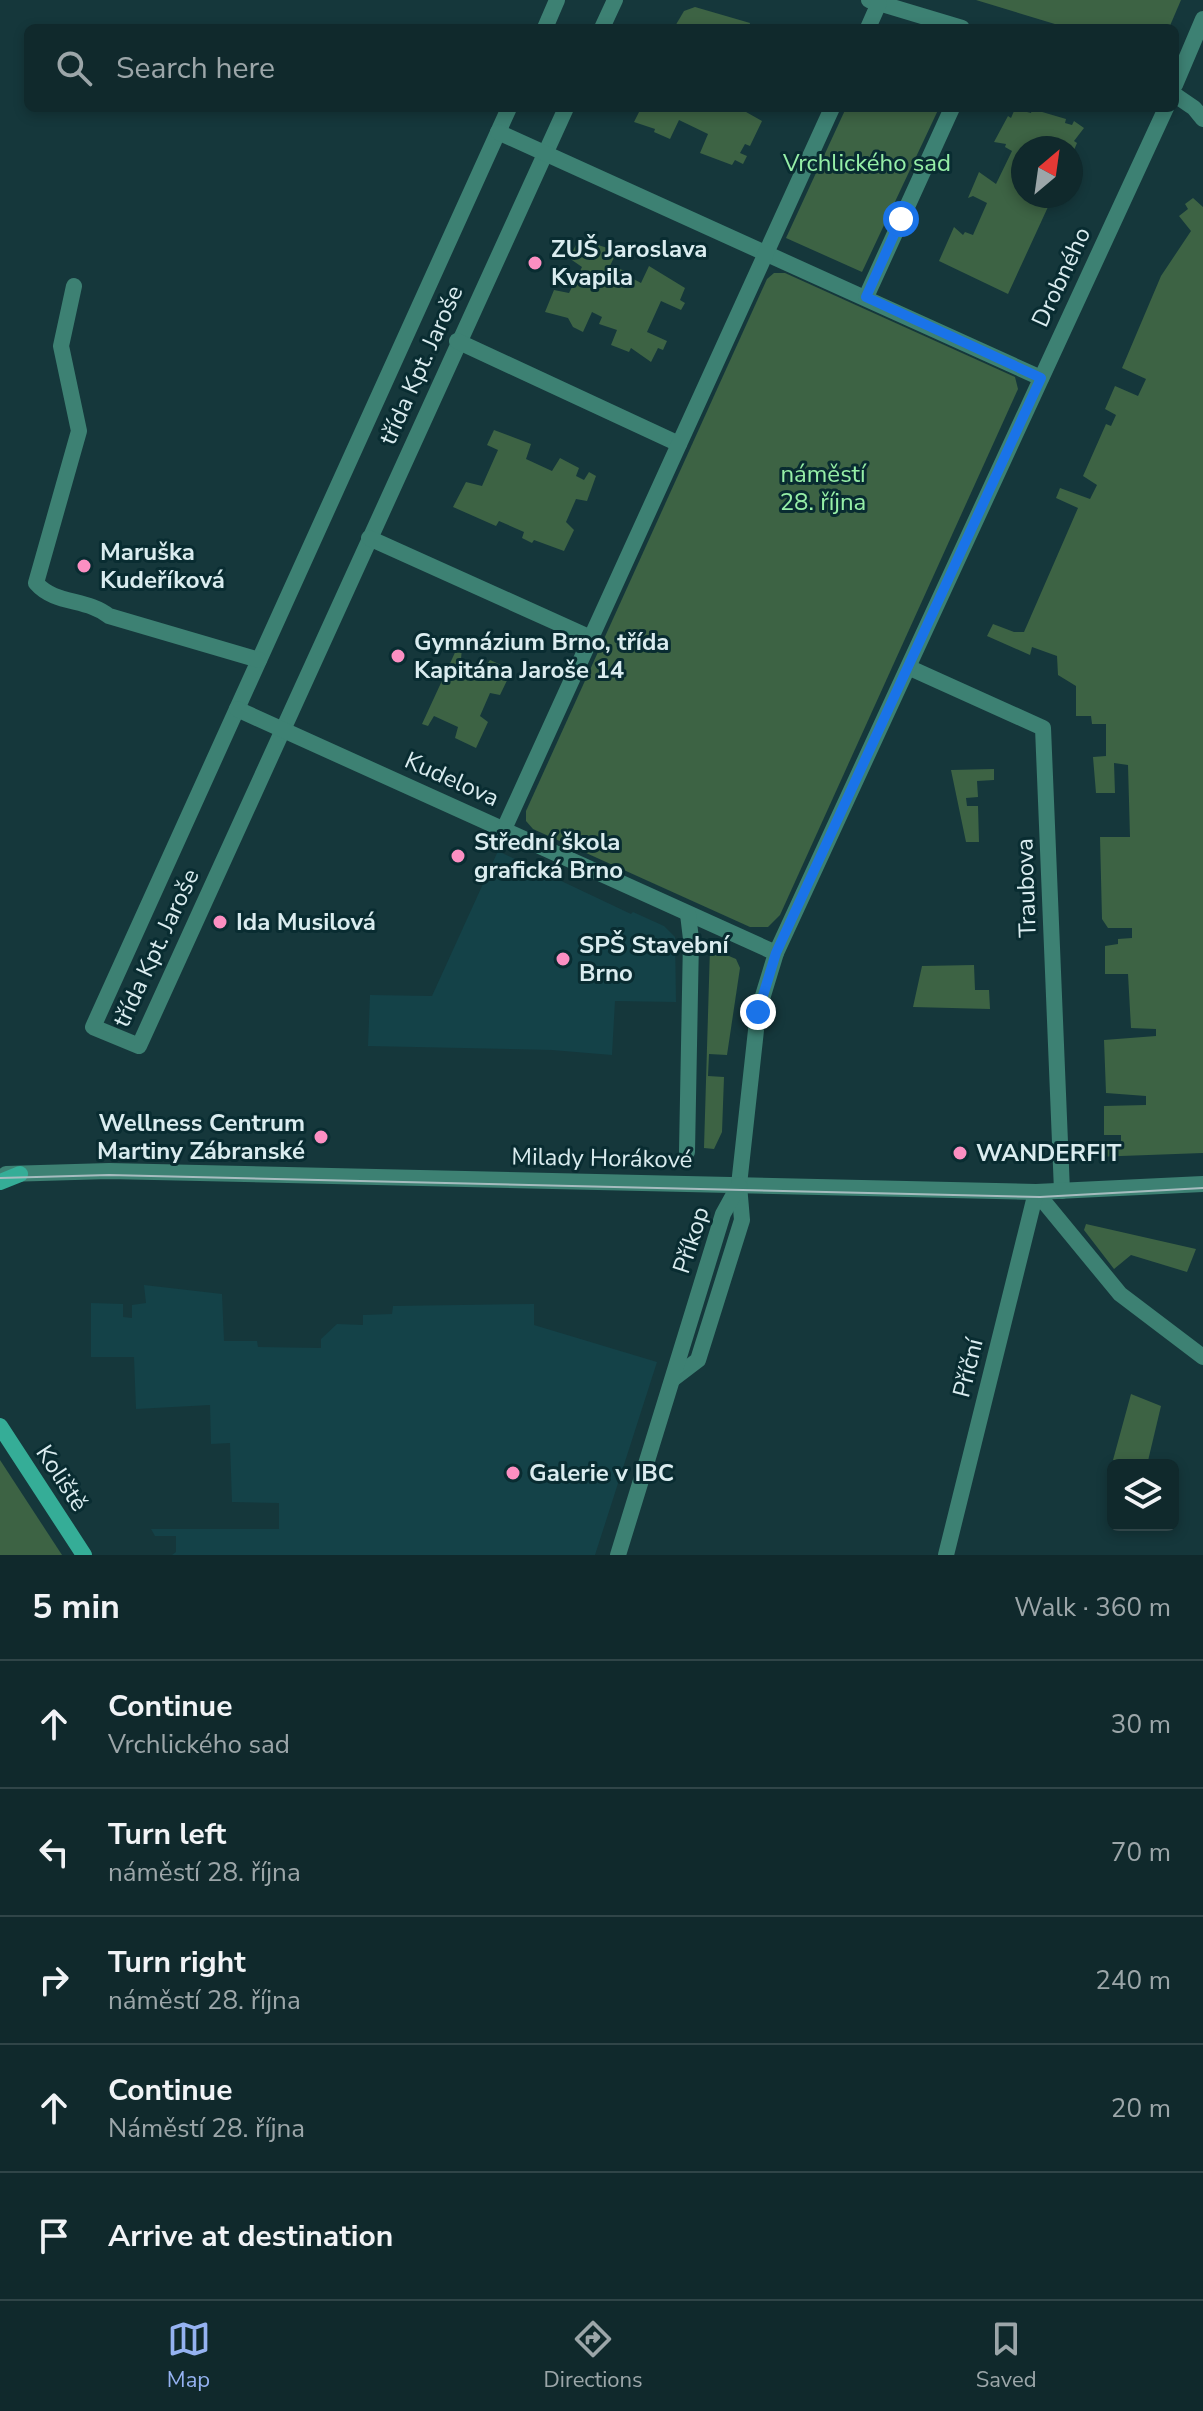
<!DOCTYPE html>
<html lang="en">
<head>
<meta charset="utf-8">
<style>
  :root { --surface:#10292c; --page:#1e3538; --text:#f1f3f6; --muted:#9ca6a9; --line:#304548; --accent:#95b2f1 }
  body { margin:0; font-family:"Nunito Sans",sans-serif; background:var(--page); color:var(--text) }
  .controls { position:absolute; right:24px; bottom:24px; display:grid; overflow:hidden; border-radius:12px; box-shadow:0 4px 12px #0003 }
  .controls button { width:72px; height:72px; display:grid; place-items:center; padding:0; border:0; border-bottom:2px solid var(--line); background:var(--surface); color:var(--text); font:40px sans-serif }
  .compass { position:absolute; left:1011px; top:136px; width:72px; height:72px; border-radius:50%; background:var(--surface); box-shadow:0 4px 12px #0003; rotate:29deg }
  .stop { position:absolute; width:24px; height:24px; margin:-18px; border:6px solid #1a73e8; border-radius:50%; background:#fff }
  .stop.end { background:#1a73e8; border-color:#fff; box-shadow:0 2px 8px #0008 }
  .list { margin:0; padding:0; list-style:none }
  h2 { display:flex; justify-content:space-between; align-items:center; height:104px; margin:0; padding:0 32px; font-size:34px }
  h2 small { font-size:26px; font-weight:400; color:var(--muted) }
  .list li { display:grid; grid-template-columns:52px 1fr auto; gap:24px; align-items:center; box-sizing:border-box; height:128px; padding:0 32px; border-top:2px solid var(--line) }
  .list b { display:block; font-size:30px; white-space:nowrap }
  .list p { margin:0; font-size:26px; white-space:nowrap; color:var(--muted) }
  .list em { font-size:26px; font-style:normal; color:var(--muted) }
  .icon { flex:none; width:44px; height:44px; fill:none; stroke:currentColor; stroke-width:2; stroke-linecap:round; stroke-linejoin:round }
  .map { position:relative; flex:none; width:1203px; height:1555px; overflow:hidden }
  .search { position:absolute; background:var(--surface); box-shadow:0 4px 12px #0003; left:24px; right:24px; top:24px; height:88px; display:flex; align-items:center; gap:20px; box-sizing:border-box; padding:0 28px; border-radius:12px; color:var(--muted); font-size:30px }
  .sheet { height:744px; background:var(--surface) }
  nav { display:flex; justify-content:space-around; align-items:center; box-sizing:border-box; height:112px; border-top:2px solid var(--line); background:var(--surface); font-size:22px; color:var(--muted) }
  nav a { display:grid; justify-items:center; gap:4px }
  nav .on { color:var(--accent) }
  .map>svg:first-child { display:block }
  .built { fill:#144248 }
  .green { fill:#3d6344 }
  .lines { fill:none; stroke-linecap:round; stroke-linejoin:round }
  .minor { stroke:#3d8173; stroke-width:16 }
  .tertiary { stroke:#3d8173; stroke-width:16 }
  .secondary { stroke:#35ad97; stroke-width:16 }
  .tram { stroke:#a6bcbf; stroke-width:2 }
  .route { stroke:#1a73e8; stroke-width:10 }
  .poi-dot { fill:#fc8fc2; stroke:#092c31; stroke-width:3 }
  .labels { text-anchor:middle; stroke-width:6; stroke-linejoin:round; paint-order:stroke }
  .park-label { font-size:24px; fill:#96efa7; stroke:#092c31 }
  .poi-label { font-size:24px; font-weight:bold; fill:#daecef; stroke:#092c31; text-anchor:start }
  .street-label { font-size:24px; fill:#daecef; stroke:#092c31 }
</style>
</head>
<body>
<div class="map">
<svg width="1203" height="1555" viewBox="0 0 1203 1555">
  <rect width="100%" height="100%" fill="#15373b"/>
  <!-- built -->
  <g class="built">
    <polygon points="498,851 631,914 633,912 664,926 675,937 676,1002 615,1001 612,1055 552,1050 368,1046 370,995 432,996"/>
    <polygon points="144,1285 222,1294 224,1341 257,1341 258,1347 321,1348 321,1339 337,1324 363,1325 363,1315 392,1314 393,1306 534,1304 534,1325 657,1362 595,1555 172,1555 176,1552 176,1536 155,1536 151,1529 279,1529 279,1503 232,1502 230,1443 211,1444 210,1405 136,1409 134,1357 91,1357 91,1303 123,1304 123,1317 132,1318 132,1305 146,1303"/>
  </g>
  <!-- green -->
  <g class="green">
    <polygon points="976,0 1181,0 1169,28 1068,28"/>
    <polygon points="695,7 750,23 749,28 674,28 684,11"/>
    <polygon points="641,108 739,108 762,121 750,146 745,144 740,153 747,156 743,164 735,160 732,165 700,153 708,134 679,120 670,139 654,132 655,129 634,122"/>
    <polygon points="846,108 939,108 862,272 786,238"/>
    <polygon points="1011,108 1031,113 1032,109 1066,119 1065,123 1072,125 1074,121 1084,128 1074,141 1077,143 1071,157 1071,148 1023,148 1023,196 1053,196 1008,294 939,261 954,227 963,235 965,232 973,235 987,203 973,196 968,198 979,172 996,184 1012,151 1005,147 1006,144 994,142 1008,116 1011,118 1014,111"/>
    <polygon points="1193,198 1203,207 1203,1153 1094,1157 1092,1141 1121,1145 1121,1135 1104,1135 1104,1106 1146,1105 1146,1096 1106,1093 1104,1040 1156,1036 1156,1029 1131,1028 1128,974 1105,974 1105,946 1118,944 1118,939 1132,938 1132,928 1108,928 1102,919 1100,837 1130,837 1128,765 1114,763 1115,793 1096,793 1093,757 1106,756 1106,724 1092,724 1091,716 1076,716 1076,686 1058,675 1057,656 1032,647 1030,655 987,636 993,624 1014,632 1024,632 1078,508 1056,498 1060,488 1090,499 1097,485 1083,476 1106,424 1111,426 1116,415 1105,409 1115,386 1138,396 1146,379 1122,368 1161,276 1191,231 1179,216 1188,209 1185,204"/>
    <polygon points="579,239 617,251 610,266 632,273 630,277 641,283 649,266 685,288 680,300 685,303 681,310 661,301 647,332 667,341 663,350 658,348 651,362 631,348 629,352 611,345 617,330 599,324 602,317 592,312 583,332 573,327 568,318 545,312 554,290 569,293 582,267 569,258"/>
    <polygon points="774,273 785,273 1015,377 1018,389 780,915 768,927 750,927 533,829 526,821 526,811 767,279"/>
    <polygon points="494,430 531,444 526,459 552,471 560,458 579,468 576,476 584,480 589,472 596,476 587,501 576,499 566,522 574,530 564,551 534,540 532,543 522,538 524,532 499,521 496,526 453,507 466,482 482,486 498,450 487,445"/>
    <polygon points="458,646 462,648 461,659 484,669 490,660 512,670 500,695 490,693 480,716 488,722 476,748 455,738 458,727 434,716 428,726 422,724"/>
    <polygon points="994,769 994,780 977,781 978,797 966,798 967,806 978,806 979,842 966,842 951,770"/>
    <polygon points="710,948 736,959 740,968 727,1055 709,1054 708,1076 724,1077 722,1132 714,1149 704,1148"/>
    <polygon points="974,965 975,990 989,990 990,1009 913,1007 922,966"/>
    <polygon points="1086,1224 1196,1249 1187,1272 1131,1255 1114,1269 1084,1230"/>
    <polygon points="1131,1394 1161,1406 1147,1465 1113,1460"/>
    <polygon points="0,1460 62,1555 0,1555"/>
  </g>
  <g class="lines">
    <!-- minor -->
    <g class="minor">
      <polyline points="869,0 962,28"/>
      <polyline points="545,28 557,0"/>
      <polyline points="602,28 615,0"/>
      <polyline points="868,28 879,3"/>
      <polyline points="1175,95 1194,108 1203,119"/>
      <polyline points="509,108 93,1027 139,1046 566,108"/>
      <polyline points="498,132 1041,378"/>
      <path d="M74,286L61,346L79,431L36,583C55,605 87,598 109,616L259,660"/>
      <polyline points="866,297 952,108"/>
      <polyline points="457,341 679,444"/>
      <polyline points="369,538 591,638"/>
      <polyline points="910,668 1043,728 1062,1191"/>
      <polyline points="237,709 776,953"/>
      <polyline points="504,829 832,108"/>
      <polyline points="687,1152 691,939 688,914"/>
      <polyline points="1036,1192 1120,1294 1203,1357"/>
      <polyline points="946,1555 1036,1192"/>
    </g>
    <!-- tertiary -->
    <g class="tertiary">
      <polyline points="1175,85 1203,19"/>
      <polyline points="6,1174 109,1171 1036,1192 1203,1184"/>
      <polyline points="673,1379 698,1360 742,1220 739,1185 758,1012 776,953 1166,108"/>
      <polyline points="618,1555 723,1214 739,1185"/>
    </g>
    <!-- secondary -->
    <g class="secondary">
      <polyline points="0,1182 20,1174"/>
      <polyline points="0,1426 84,1555"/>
    </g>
    <!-- tram -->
    <polyline class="tram" points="0,1178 109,1175 1040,1197 1203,1188"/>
  </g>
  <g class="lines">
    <!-- route -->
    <polyline class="route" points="758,1012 776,953 1041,378 866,297 901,219"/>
  </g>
  <!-- markers -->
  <g class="poi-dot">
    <circle cx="535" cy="263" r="8"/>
    <circle cx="84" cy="566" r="8"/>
    <circle cx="398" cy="656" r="8"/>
    <circle cx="458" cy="856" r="8"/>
    <circle cx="220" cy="922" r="8"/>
    <circle cx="563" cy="959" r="8"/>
    <circle cx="321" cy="1137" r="8"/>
    <circle cx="960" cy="1153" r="8"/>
    <circle cx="513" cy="1473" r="8"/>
  </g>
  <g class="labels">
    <!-- park labels -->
    <g class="park-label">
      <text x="867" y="171">Vrchlického sad</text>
      <text x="823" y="482">náměstí<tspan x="823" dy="28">28. října</tspan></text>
    </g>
    <!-- poi labels -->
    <g class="poi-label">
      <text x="551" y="257">ZUŠ Jaroslava<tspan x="551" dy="28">Kvapila</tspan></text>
      <text x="100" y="560">Maruška<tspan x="100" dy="28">Kudeříková</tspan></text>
      <text x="414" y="650">Gymnázium Brno, třída<tspan x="414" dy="28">Kapitána Jaroše 14</tspan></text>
      <text x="474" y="850">Střední škola<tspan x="474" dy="28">grafická Brno</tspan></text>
      <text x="236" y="930">Ida Musilová</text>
      <text x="579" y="953">SPŠ Stavební<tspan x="579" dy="28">Brno</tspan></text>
      <text x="305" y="1131" text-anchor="end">Wellness Centrum<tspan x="305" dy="28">Martiny Zábranské</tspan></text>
      <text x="976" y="1161">WANDERFIT</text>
      <text x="529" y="1481">Galerie v IBC</text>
    </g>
    <!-- street labels -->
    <g class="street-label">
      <text transform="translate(1061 277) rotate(-65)" y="8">Drobného</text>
      <text transform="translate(421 365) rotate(-66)" y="8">třída Kpt. Jaroše</text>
      <text transform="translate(452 779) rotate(24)" y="8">Kudelova</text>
      <text transform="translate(1026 888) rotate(-92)" y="8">Traubova</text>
      <text transform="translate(156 948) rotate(-65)" y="8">třída Kpt. Jaroše</text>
      <text transform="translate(602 1158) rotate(1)" y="8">Milady Horákové</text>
      <text transform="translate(691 1240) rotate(-72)" y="8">Příkop</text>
      <text transform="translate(968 1368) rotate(-76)" y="8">Příční</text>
      <text transform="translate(62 1478) rotate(57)" y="8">Koliště</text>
    </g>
  </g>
</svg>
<div class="controls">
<button><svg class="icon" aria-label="layers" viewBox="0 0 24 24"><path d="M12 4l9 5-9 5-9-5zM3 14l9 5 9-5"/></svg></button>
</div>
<svg class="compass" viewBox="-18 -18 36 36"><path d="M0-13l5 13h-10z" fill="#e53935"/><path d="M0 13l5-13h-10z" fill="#9ca6a9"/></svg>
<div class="stop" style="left:901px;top:219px"></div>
<div class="stop end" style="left:758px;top:1012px"></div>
<div class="search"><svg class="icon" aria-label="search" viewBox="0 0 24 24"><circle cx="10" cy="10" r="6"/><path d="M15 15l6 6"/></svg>Search here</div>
</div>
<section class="sheet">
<h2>5 min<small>Walk · 360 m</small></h2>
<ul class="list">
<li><svg class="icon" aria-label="ahead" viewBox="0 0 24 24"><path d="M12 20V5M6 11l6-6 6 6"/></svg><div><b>Continue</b><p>Vrchlického sad</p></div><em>30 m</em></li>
<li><svg class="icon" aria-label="left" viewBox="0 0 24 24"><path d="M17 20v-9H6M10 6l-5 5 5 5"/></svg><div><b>Turn left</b><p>náměstí 28. října</p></div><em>70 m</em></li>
<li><svg class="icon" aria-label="right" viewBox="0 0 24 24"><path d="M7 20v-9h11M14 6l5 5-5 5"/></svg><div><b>Turn right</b><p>náměstí 28. října</p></div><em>240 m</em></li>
<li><svg class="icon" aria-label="ahead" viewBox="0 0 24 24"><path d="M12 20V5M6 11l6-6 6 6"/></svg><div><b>Continue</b><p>Náměstí 28. října</p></div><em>20 m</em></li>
<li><svg class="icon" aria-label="arrive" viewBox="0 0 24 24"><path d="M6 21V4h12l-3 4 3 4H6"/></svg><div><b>Arrive at destination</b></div></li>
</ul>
</section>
<nav>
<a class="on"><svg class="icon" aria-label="map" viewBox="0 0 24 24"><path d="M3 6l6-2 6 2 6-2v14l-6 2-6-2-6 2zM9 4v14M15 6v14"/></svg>Map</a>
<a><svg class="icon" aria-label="directions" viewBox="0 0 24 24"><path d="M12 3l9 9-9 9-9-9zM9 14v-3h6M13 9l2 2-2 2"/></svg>Directions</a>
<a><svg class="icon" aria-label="saved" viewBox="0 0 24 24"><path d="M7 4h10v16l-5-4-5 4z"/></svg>Saved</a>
</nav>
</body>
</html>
